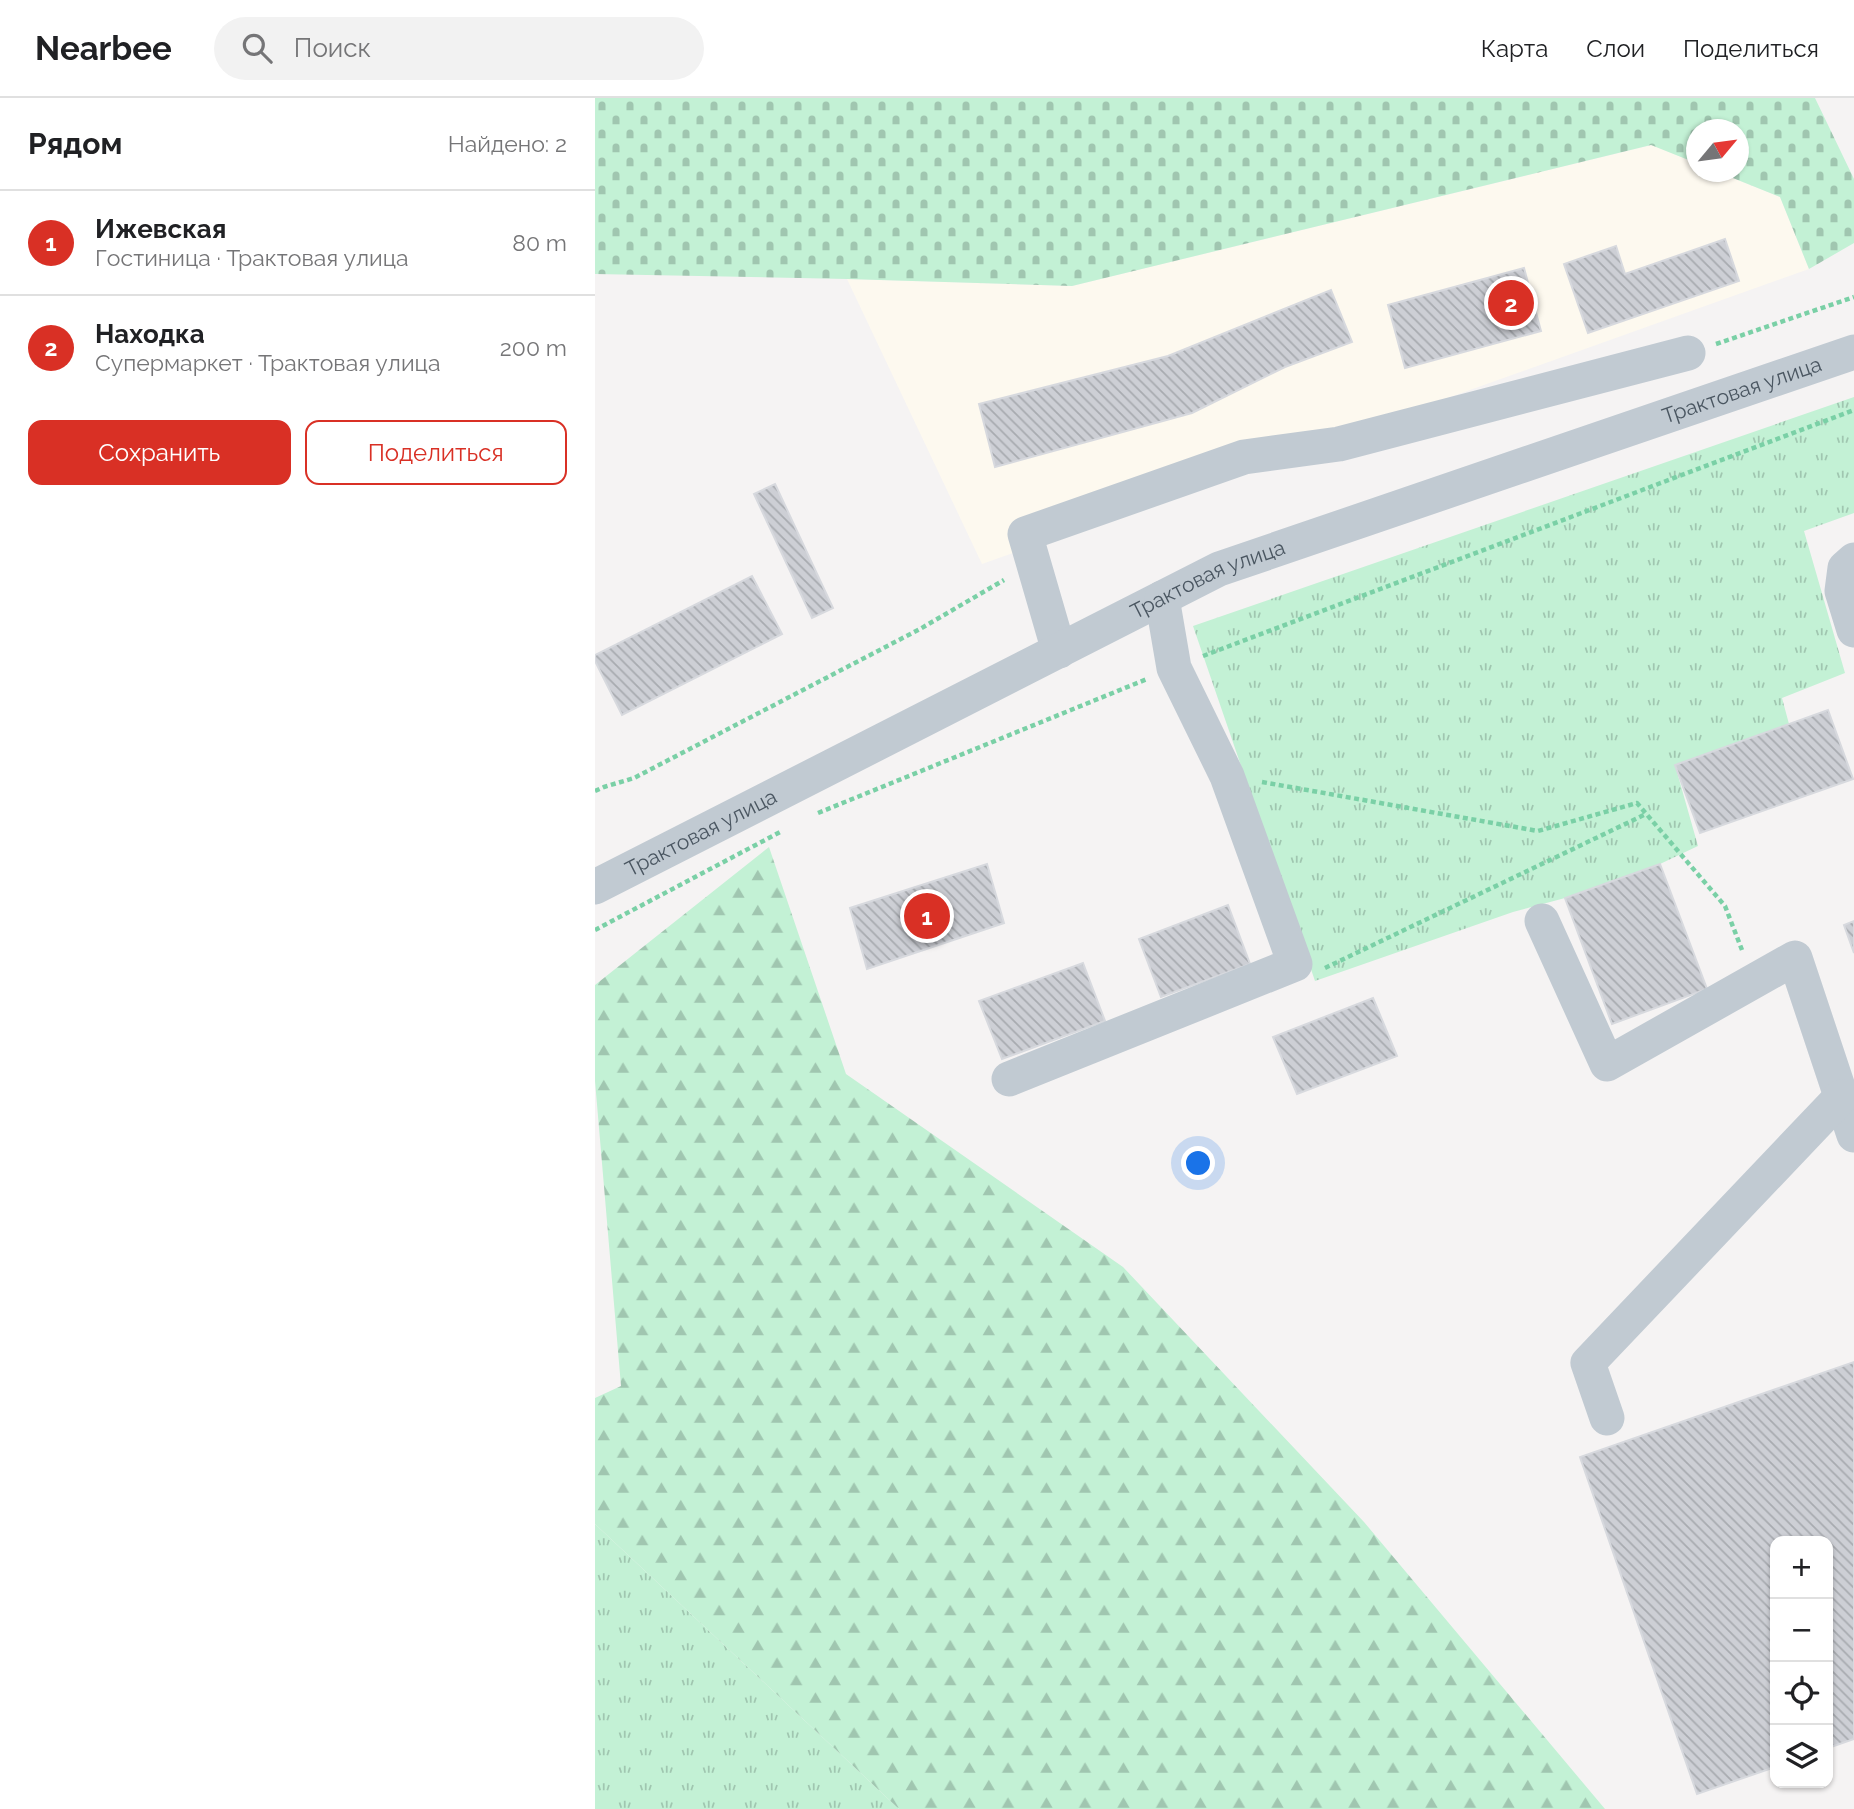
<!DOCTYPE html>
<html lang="ru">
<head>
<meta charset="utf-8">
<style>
  :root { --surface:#fff; --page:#f2f2f2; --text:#202124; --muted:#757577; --line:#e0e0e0; --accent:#d93025 }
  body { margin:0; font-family:Raleway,sans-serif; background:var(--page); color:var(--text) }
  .controls { position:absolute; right:21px; bottom:21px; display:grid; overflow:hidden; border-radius:14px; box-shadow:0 2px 5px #0004 }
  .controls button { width:63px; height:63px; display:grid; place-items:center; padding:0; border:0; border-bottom:2px solid var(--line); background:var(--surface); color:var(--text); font:35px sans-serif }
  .compass { position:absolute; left:1091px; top:21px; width:63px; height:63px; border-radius:50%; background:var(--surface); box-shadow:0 2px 5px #0004; rotate:61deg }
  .you { position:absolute; left:604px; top:1066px; width:24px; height:24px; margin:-18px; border:5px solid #fff; border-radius:50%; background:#1a73e8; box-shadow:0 0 0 10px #1a73e833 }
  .badge { display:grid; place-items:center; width:46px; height:46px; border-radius:50%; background:var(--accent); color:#fff; font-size:23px; font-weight:700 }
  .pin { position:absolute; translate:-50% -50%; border:4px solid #fff; box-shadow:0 2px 7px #0006 }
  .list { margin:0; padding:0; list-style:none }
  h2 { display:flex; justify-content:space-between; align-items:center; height:91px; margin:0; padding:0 28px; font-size:30px }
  h2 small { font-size:23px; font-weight:400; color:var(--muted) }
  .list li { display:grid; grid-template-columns:46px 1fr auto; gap:21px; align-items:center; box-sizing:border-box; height:105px; padding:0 28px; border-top:2px solid var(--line) }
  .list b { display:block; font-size:26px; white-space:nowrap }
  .list p { margin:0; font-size:23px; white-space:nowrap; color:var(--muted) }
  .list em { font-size:23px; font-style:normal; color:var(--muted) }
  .actions { display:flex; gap:14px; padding:21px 28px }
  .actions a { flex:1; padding:16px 0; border:2px solid var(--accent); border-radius:14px; text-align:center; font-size:24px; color:var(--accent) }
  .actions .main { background:var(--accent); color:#fff }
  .icon { flex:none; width:38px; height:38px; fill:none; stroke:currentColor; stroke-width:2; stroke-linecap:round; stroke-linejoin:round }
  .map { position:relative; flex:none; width:1259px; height:1711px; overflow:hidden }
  header { display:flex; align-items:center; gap:42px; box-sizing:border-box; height:98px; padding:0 35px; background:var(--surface); border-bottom:2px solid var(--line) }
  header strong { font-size:33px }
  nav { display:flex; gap:38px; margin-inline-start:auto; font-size:24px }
  .search { width:490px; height:63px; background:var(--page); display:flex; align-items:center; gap:18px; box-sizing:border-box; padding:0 24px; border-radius:38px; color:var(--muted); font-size:26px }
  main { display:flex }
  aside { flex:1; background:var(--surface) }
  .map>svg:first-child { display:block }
  .commercial { fill:#fdf9ef }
  .grass { fill:url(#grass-tufts) }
  .forest { fill:url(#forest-firs) }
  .cemetery { fill:url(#cemetery-stones) }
  .building { fill:url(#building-back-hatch); stroke:#d7d9de; stroke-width:2 }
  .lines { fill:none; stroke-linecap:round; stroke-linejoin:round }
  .path { stroke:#7ad0a6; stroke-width:4.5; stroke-dasharray:5 3.5; stroke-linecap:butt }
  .minor { stroke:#c1cad2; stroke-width:35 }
  .labels { text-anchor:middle; stroke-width:5; stroke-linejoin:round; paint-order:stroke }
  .street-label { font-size:21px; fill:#4a5661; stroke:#fff }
</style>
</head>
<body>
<header>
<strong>Nearbee</strong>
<div class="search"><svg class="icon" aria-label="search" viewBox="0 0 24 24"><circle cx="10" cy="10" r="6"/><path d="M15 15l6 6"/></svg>Поиск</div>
<nav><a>Карта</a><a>Слои</a><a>Поделиться</a></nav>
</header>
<main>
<aside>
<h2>Рядом<small>Найдено: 2</small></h2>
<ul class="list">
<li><span class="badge">1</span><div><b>Ижевская</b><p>Гостиница · Трактовая улица</p></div><em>80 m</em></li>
<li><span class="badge">2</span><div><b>Находка</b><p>Супермаркет · Трактовая улица</p></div><em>200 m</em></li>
</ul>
<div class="actions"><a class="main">Сохранить</a><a>Поделиться</a></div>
</aside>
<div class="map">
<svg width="1259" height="1711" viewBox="0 0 1259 1711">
  <defs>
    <pattern id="grass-tufts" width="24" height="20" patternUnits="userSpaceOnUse" patternTransform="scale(1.75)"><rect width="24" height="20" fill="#c3f1d5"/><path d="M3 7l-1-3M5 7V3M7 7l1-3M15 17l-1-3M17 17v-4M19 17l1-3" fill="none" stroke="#a0c6b0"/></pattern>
    <pattern id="forest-firs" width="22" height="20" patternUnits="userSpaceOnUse" patternTransform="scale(1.75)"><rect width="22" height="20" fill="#c3f1d5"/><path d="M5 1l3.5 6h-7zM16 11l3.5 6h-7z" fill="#a0c6b0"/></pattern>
    <pattern id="cemetery-stones" width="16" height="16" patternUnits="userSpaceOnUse" patternTransform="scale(1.75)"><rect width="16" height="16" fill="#c3f1d5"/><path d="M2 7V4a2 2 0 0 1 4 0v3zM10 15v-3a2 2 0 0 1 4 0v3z" fill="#a0c6b0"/></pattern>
    <pattern id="building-back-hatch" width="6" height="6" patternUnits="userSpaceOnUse" patternTransform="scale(1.75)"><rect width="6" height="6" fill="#cdcfd5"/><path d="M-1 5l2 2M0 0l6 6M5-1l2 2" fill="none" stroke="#a8abb0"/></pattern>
  </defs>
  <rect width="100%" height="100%" fill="#f5f3f3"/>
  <!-- commercial -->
  <polygon class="commercial" points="1057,47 1101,65 1101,74 1123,74 1185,99 1214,171 387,466 252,181 477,188"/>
  <!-- grass -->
  <g class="grass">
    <polygon points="1259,299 1259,415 1209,433 1250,575 1187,600 1194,626 1080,667 1103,748 1065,766 970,800 918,814 720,883 598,528"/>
    <polygon points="0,1426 304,1711 0,1711"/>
  </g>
  <!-- forest -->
  <polygon class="forest" points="174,749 251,976 528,1169 769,1424 1010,1711 304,1711 0,1426 0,1300 26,1288 0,983 0,887"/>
  <!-- cemetery -->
  <polygon class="cemetery" points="0,0 1220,0 1259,81 1259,145 1214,171 1185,99 1123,74 1143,74 1143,32 1101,32 1101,65 1056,47 477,188 252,181 0,176"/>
  <!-- building -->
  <g class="building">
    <polygon points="1130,141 1144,183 993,235 969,166 1021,148 1030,176"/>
    <polygon points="929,170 946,233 810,270 793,207"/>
    <polygon points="736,192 757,244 690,269 597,315 400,369 384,306 573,258"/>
    <polygon points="180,386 238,510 217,520 159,396"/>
    <polygon points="157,478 187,536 27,617 0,563 0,557"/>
    <polygon points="1233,612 1258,681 1105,735 1080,667"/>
    <polygon points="392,766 409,825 272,871 255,810"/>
    <polygon points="1065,766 1112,891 1017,926 970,800"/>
    <polygon points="633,807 655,866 566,899 544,841"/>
    <polygon points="1259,823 1259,855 1249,827"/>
    <polygon points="488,865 510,923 407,961 384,903"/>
    <polygon points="778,900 802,958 702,996 678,939"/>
    <polygon points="1259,1264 1259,1641 1233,1650 1233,1443 1180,1443 1180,1669 1102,1696 985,1359"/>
  </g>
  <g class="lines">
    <!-- path -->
    <g class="path">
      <polyline points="1121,246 1259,199"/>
      <polyline points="608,558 1259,312"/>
      <polyline points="667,684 943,733 1042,705 1130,808 1147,852"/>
      <polyline points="0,693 9,689 39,680 325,531 409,482"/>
      <polyline points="223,715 552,581"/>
      <polyline points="0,832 187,733"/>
      <polyline points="730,870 1051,716"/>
    </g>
    <!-- minor -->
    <g class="minor">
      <polyline points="1259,462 1250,470 1247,493 1259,532"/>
      <polyline points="464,553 430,436 649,359 744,346 1093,255"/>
      <path id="s1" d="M0,789L624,471L1259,254"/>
      <polyline points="947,823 1012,966 1200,860 1259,1037"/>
      <polyline points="414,981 700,866 632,678 579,570 567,500"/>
      <polyline points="1012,1320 993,1265 1246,999"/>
    </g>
  </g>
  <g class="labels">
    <!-- street labels -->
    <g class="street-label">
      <text dy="7" stroke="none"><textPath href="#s1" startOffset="1253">Трактовая улица</textPath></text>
      <text dy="7" stroke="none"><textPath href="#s1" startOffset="686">Трактовая улица</textPath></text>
      <text dy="7" stroke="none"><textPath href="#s1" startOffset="119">Трактовая улица</textPath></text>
    </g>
  </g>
</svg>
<div class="controls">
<button>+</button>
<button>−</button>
<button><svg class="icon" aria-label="locate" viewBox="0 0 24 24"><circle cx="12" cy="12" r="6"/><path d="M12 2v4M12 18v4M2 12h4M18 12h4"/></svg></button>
<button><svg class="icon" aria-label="layers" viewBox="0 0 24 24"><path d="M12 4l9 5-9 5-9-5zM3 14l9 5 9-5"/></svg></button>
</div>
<svg class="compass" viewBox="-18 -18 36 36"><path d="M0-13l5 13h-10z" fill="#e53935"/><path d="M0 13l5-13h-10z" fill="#757577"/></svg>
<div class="you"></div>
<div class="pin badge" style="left:332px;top:818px">1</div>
<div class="pin badge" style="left:916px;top:205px">2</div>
</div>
</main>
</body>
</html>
